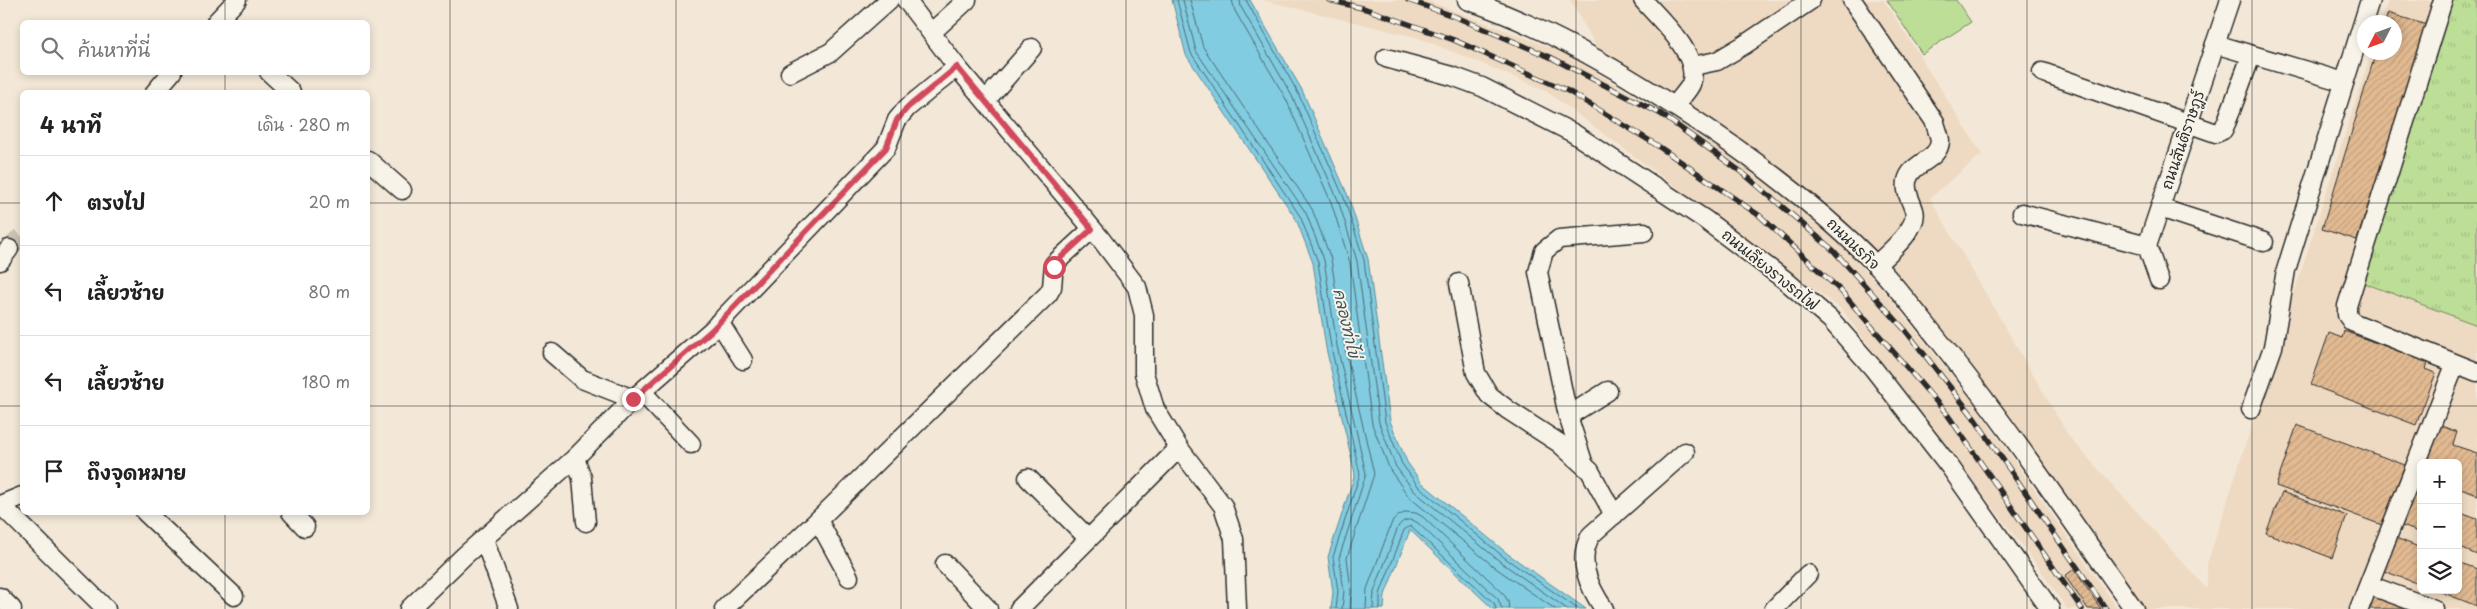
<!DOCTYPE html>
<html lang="th">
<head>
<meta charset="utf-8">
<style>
  :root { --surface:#fff; --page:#f2f2f2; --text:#222; --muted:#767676; --line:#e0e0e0 }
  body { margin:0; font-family:"Playpen Sans","Playpen Sans Thai",sans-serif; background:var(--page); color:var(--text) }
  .controls { position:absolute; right:15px; bottom:15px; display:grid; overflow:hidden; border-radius:8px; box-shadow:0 2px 8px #0003 }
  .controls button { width:45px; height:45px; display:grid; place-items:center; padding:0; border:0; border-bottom:1px solid var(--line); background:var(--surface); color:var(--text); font:25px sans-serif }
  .compass { position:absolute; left:2357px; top:15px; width:45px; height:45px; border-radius:50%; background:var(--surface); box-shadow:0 2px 8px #0003; rotate:228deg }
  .stop { position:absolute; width:15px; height:15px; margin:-11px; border:4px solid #d1495b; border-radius:50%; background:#fff }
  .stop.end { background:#d1495b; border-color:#fff; box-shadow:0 1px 5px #0008 }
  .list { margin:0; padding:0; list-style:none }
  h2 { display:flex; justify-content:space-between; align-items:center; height:65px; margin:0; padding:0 20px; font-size:21px }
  h2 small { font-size:16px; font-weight:400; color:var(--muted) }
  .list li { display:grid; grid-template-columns:32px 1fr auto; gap:15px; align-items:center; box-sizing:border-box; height:90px; padding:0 20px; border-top:1px solid var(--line) }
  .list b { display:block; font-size:19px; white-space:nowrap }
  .list em { font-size:16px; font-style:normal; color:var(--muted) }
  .icon { flex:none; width:28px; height:28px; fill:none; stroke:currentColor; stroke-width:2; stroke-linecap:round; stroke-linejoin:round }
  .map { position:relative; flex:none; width:2477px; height:609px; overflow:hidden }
  .search { position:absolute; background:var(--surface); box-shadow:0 2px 8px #0003; left:20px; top:20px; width:350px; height:55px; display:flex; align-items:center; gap:12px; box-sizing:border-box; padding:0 18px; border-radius:8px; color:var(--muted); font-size:19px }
  .panel { position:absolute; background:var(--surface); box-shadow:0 2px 8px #0003; left:20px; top:90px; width:350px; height:425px; border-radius:8px }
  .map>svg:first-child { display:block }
  .built { fill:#eedac2; fill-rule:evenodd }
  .grass { fill:url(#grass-tufts); stroke:#748461 }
  .pitch { fill:#bdde97; stroke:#748461 }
  .water { fill:#81cce1; stroke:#5f8c98 }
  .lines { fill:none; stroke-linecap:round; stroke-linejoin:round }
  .shore { stroke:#4d6b74; stroke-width:1 }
  .building { fill:url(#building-hatch); stroke:#2b2b2b }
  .minor-tunnel { stroke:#cbc2b5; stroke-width:18; stroke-dasharray:18 9; stroke-linecap:butt }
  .minor-casing { stroke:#2b2b2b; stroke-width:21 }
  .minor { stroke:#f7f3e8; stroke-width:18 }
  .rail-casing { stroke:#2b2b2b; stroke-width:5.5 }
  .rail { stroke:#f7f3e8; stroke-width:4; stroke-dasharray:11; stroke-linecap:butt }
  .route { stroke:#d1495b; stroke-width:6 }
  .grid { fill:none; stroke:#2b2b2b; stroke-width:1; stroke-opacity:0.55 }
  .labels { text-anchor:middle; stroke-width:4; stroke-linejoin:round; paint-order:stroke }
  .street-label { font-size:15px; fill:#2b2b2b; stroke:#f7f3e8 }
  .water-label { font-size:16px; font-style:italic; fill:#405358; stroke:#f7f3e8 }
</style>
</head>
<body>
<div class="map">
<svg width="2477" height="609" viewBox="0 0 2477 609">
  <defs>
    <pattern id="grass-tufts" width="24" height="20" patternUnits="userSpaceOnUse" patternTransform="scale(1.25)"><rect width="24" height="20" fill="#bdde97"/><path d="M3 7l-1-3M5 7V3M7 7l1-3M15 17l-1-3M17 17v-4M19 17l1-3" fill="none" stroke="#a3bf82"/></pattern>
    <pattern id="building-hatch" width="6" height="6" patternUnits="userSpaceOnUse" patternTransform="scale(1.25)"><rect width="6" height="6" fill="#e2ba92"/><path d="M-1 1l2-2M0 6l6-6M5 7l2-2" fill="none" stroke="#c2a07e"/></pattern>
  </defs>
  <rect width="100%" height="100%" fill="#f3e8d7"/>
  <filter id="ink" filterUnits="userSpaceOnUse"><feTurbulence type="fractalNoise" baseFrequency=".02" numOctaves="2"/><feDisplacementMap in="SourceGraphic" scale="10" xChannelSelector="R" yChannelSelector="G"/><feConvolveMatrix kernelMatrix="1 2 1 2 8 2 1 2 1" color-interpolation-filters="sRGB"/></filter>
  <g filter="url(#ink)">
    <!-- built -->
    <g class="built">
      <polygon points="1262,0 1426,0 1562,52 1746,163 1823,225 1884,291 1976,406 2118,609 2067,609 2033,560 1842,310 1543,89 1419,38"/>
      <path d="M1570,0H1884L1982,154L1930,198L2070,438L2207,589V564L2371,53L2394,52V22H2381L2388,0H2477V609H2142L1907,290L1804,186L1596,46ZM2421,463H2458V590H2421Z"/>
    </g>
    <!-- grass -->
    <polygon class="grass" points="2443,0 2477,0 2477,325 2356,280"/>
    <!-- pitch -->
    <polygon class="pitch" points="1887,0 1956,0 1971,22 1922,54"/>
    <!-- water -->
    <polygon class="water" points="1172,0 1250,0 1302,90 1348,196 1368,259 1390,421 1407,462 1421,482 1508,554 1586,609 1493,609 1410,530 1385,595 1384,609 1331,609 1333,592 1328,557 1355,474 1326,348 1313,263 1296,219 1186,55"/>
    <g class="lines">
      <!-- shore -->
      <g class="shore">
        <polyline points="1177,0 1191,53 1300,216 1318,262 1331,347 1360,474 1333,557 1338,591 1336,609"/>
        <polyline points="1183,0 1196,51 1306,213 1324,260 1337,346 1366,474 1339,558 1344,591 1342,609"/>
        <polyline points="1190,0 1203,47 1312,209 1331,259 1344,344 1374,474 1347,558 1351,590 1350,609"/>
        <polyline points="1232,0 1235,11 1286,99 1331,202 1350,263 1372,424 1390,470 1409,497 1497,569 1555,609"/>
        <polyline points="1240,0 1241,7 1292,96 1338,200 1357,261 1379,423 1396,467 1414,491 1502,563 1567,609"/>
        <polyline points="1246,0 1298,93 1344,198 1364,260 1385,422 1402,464 1418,486 1505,558 1578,609"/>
        <polyline points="1366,609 1367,589 1392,522 1398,516 1406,512 1416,513 1423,517 1503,593 1508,601 1509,609"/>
        <path d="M1373,609L1374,592L1398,527C1403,519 1410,518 1418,523L1498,599L1502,609"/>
        <polyline points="1380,609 1380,594 1404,530 1410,526 1494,603 1496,609"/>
      </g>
    </g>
    <!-- building -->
    <g class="building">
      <polygon points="2388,13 2427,25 2357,240 2322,229 2376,52 2394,52 2394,22 2385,22"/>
      <polygon points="2344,331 2428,362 2426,369 2436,373 2416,425 2311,385 2329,333 2342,338"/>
      <polygon points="2434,423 2457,432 2453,445 2477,453 2477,495 2458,488 2458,463 2421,463"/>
      <polygon points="2297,425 2405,465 2382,525 2276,486"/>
      <polygon points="2282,492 2347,516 2332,558 2266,533"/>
      <polygon points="2410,493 2421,498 2421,533 2397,524"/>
      <polygon points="2458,512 2477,519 2477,555 2458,547"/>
      <polygon points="2396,538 2421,548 2421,585 2384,571"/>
      <polygon points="2458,562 2477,569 2477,606 2436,590 2458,590"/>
      <polygon points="2074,569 2101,609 2088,609 2065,576"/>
      <polygon points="2375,590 2425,609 2368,609"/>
    </g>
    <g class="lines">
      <!-- minor-tunnel -->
      <polyline class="minor-tunnel" points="9,249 22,235"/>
      <!-- minor casing -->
      <g class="minor-casing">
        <g id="minor">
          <polyline points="906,0 957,67 1100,238 1137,287 1144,315 1144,373 1155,409 1179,448 1223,506 1234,539 1237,609"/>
          <path d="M1467,0C1543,26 1612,66 1680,110C1750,155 1817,205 1876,265C1899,289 1920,317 1941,343C2009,428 2071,520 2134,609"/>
          <path d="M1643,0C1660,20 1701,55 1691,84C1688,91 1679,99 1675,106"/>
          <path d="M1852,0L1935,122C1936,128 1940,136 1940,141C1939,161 1911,162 1907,181C1905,193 1911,200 1914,210C1920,228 1887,254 1876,265"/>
          <polyline points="2443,0 2347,306 2347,315 2352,322 2477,372"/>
          <polyline points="216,22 237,0"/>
          <polyline points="932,32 967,0"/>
          <polyline points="2215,44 2344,82"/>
          <polyline points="1386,58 1452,76 1482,87 1573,133 1704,219 1785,280 1831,320 1873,368 1950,467 2050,609"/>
          <polyline points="1693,66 1717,61 1744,45 1811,0"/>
          <polyline points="269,72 291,92"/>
          <polyline points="2042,72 2216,133 2223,130 2227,121 2251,56"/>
          <polyline points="790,73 831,52 889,0"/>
          <polyline points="155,92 172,72"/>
          <polyline points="986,100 1032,48"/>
          <polyline points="368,160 402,190"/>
          <polyline points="2160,208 2264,242"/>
          <polyline points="2022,213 2147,246"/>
          <polyline points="0,261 9,249"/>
          <polyline points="2159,280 2147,246 2230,0"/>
          <polyline points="1459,283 1476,373 1489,395 1508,410 1559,443 1590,471 1614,515"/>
          <polyline points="719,322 743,360"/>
          <polyline points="552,353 582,379 633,399"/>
          <polyline points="642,392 691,444"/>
          <polyline points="2251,409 2273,347 2286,270 2370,0"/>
          <polyline points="1568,416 1608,391"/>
          <polyline points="575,458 582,478 586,522"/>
          <polyline points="1584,465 1568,416 1538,272 1544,251 1559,239 1644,232"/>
          <polyline points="1028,478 1088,538"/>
          <polyline points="0,505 22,496"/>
          <polyline points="1,505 106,609"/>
          <polyline points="145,512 234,596"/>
          <polyline points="291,512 305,527"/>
          <polyline points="818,520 849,577"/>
          <polyline points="484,539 509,609"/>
          <polyline points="945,564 988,609"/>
          <polyline points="2369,585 2434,609"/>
          <polyline points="0,597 12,609"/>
          <polyline points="409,609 464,556 575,458 633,399 712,330 886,148 897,120 907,108 957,67"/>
          <polyline points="724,609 818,520 1048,294 1052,287 1054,264 1092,229"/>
          <polyline points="1019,609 1179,448"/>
          <path d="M1604,609C1589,587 1576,560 1591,535L1685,452"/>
          <polyline points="1774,609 1808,574"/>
          <polyline points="2359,609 2455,365"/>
        </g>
      </g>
      <!-- minor -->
      <use href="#minor" class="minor"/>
      <!-- rail casing -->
      <g class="rail-casing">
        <g id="rail">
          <polyline points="1329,0 1366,9 1454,40 1568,91 1655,144 1760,216 1841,291 1947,414 2082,609"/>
          <polyline points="1408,0 1456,17 1550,57 1661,114 1744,174 1833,250 1905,330 1972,415 2106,609"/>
        </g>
      </g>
      <!-- rail -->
      <use href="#rail" class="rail"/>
    </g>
  </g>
  <g class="lines" filter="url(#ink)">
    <!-- route -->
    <polyline class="route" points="633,399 712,330 886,148 897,120 907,108 957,67 1092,229 1056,262 1054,267"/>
  </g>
  <!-- grid -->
  <path class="grid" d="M225,0V22M450,0V609M676,0V609M901,0V609M1126,0V609M1351,0V609M1576,0V609M1801,0V609M2027,0V609M2252,0V609M225,72V92M0,203H22M368,203H2477M0,406H22M368,406H2477M225,512V609"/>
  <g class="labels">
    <!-- street labels -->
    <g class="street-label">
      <text transform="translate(2183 140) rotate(-71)" y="5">ถนนสันติราษฎร์</text>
      <text transform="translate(1853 244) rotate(44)" y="5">ถนนนรกิจ</text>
      <text transform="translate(1770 270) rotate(39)" y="5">ถนนเลียงรางรถไฟ</text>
    </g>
    <!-- water labels -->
    <g class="water-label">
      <text transform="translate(1347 323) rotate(77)" y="6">คลองท่าไข่</text>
    </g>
  </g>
</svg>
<div class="controls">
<button>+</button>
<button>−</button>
<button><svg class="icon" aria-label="layers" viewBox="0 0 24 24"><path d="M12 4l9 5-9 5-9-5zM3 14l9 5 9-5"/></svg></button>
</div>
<svg class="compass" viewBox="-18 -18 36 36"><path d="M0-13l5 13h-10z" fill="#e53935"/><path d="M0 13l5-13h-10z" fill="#767676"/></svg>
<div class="stop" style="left:1054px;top:267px"></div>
<div class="stop end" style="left:633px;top:399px"></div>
<div class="search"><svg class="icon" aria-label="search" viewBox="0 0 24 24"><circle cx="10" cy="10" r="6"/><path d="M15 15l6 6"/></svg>ค้นหาที่นี่</div>
<section class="panel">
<h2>4 นาที<small>เดิน · 280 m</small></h2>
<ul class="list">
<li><svg class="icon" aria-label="ahead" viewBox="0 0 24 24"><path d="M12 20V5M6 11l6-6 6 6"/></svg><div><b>ตรงไป</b></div><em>20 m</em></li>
<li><svg class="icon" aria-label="left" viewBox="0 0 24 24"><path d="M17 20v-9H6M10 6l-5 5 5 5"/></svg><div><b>เลี้ยวซ้าย</b></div><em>80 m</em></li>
<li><svg class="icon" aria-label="left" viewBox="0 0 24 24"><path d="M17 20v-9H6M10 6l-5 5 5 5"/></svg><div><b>เลี้ยวซ้าย</b></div><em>180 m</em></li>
<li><svg class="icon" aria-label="arrive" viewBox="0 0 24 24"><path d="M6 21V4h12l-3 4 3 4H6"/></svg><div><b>ถึงจุดหมาย</b></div></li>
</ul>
</section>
</div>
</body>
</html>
